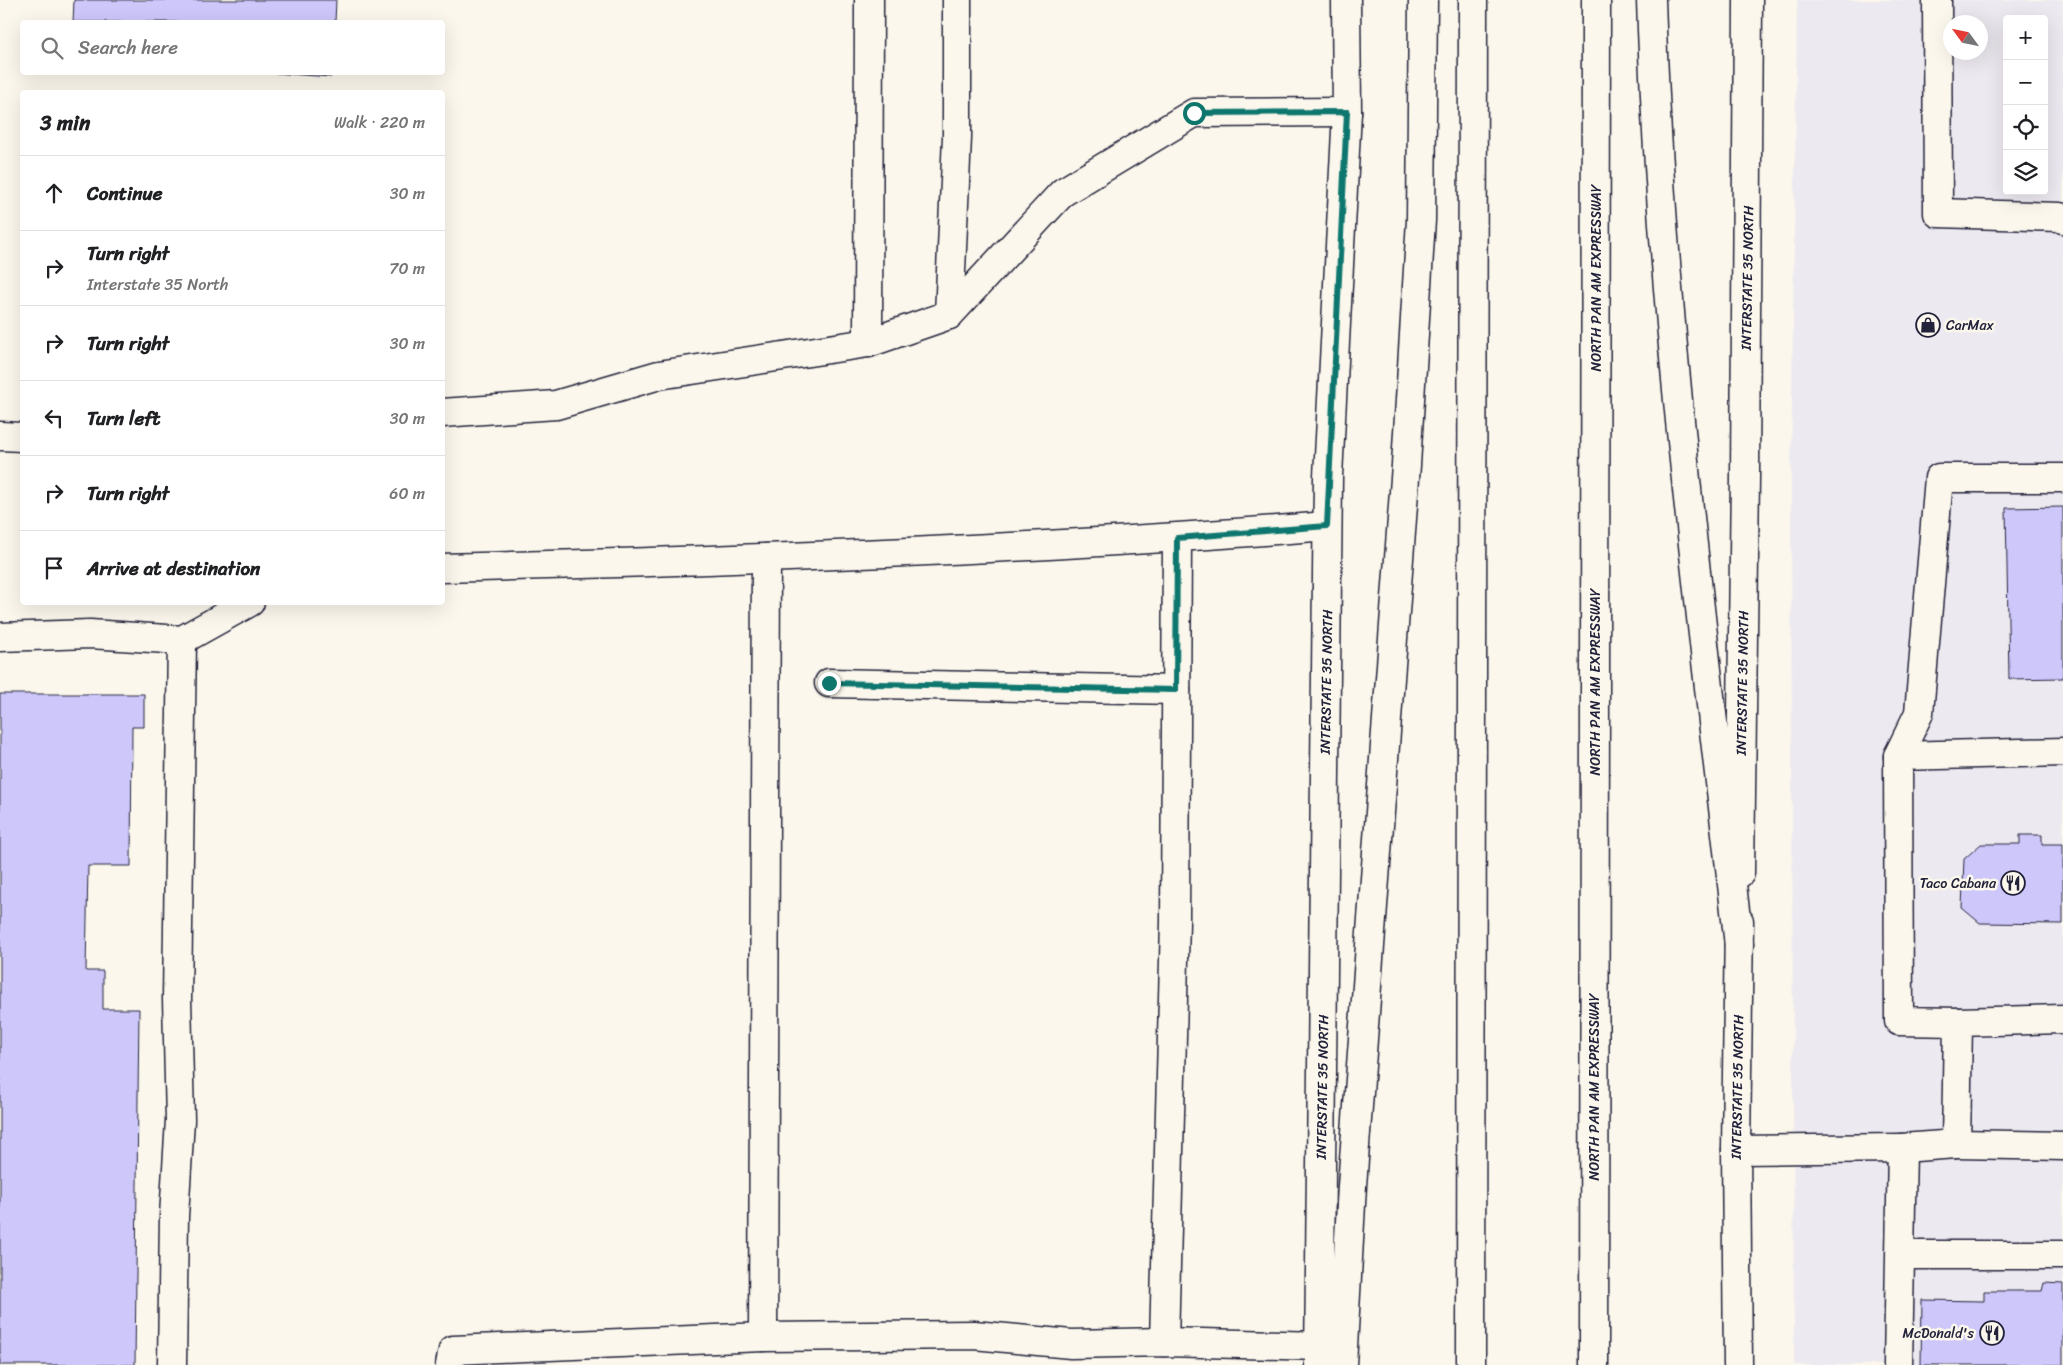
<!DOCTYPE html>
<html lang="en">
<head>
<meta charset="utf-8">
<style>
  :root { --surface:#fff; --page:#f2f2f2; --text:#202124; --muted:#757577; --line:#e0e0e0 }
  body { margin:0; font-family:Sriracha,sans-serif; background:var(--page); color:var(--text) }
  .controls { position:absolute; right:15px; top:15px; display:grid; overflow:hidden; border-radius:5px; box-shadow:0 5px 20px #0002 }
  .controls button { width:45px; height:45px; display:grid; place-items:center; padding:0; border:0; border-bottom:1px solid var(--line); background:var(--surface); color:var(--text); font:25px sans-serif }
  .compass { position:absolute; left:1943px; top:15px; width:45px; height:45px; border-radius:50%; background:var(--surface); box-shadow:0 5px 20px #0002; rotate:303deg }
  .stop { position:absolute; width:15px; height:15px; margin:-11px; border:4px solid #0f766e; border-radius:50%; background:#fff }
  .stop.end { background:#0f766e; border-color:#fff; box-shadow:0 1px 5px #0008 }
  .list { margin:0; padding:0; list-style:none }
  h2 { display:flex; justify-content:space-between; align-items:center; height:65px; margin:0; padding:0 20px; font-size:21px }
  h2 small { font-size:16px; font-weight:400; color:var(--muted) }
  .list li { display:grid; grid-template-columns:32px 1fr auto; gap:15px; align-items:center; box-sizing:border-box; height:75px; padding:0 20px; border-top:1px solid var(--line) }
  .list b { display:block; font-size:19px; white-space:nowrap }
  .list p { margin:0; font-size:16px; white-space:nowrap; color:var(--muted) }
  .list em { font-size:16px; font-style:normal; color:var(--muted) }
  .icon { flex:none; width:28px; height:28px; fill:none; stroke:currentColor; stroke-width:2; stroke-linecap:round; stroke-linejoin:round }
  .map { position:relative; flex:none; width:2063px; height:1365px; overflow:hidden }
  .search { position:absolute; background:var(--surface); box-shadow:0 5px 20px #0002; left:20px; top:20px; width:425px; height:55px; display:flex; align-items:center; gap:12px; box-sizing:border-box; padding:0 18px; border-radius:5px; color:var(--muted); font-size:19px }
  .panel { position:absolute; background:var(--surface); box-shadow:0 5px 20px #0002; left:20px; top:90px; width:425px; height:515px; border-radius:5px }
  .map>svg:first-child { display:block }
  .built { fill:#ede9f0; fill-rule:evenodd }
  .building { fill:#cdc7fa; stroke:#22223b }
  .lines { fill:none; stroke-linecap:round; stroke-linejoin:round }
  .minor-casing { stroke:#22223b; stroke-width:31 }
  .major-casing { stroke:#22223b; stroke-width:31 }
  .highway-casing { stroke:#22223b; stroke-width:31 }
  .minor { stroke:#fbf7ec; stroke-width:28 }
  .major { stroke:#fbf7ec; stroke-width:28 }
  .highway { stroke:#fbf7ec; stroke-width:28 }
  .route { stroke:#0f766e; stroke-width:6 }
  .labels { text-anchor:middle; stroke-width:5; stroke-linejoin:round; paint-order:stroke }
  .street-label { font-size:14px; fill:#22223b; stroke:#fbf7ec }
  .poi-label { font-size:14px; fill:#22223b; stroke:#fbf7ec; text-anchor:end }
</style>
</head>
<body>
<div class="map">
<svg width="2063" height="1365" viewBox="0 0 2063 1365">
  <rect width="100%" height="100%" fill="#fbf7ec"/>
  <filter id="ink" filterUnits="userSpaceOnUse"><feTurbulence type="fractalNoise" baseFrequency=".02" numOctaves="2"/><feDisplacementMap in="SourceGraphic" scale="10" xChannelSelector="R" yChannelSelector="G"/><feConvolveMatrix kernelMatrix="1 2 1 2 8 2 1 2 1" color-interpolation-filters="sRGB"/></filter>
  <g filter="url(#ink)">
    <!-- built -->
    <path class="built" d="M1797,0H2063V1365H1794L1791,482ZM2007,19H2044V191H2007ZM1950,22H1980V52H1950Z"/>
    <!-- building -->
    <g class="building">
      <polygon points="74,0 336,0 335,22 73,22"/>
      <polygon points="260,72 331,72 331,77"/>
      <polygon points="2063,507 2063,678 2009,679 2006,508"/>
      <polygon points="0,694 144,694 144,727 132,727 131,866 88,866 86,971 103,971 103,1009 139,1009 135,1365 0,1365"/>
      <polygon points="2020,835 2042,835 2042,844 2063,844 2063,924 1980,923 1962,908 1964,859 1981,844 2020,844"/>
      <polygon points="2044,1283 2063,1284 2063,1365 1921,1365 1922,1300 1984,1301 1984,1291 2042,1291"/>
    </g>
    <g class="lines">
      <!-- minor casing -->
      <g class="minor-casing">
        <g id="minor">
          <polyline points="1937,0 1938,213 2060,217 2063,219"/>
          <polyline points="949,315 957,137 957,0"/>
          <polyline points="868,343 869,0"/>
          <polyline points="442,413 556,405 659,375 868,343 949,315 1063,192 1194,113 1347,112"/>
          <polyline points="0,436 22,437"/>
          <path d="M442,568C738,560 1033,550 1327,526"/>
          <polyline points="0,637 90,634 182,640 250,602"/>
          <polyline points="829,683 1176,690"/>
          <polyline points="1898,756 1919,713 1939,478 2063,478"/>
          <polyline points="1958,1022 1899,1021 1898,756 2063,752"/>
          <polyline points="1956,1144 2063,1146"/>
          <polyline points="1902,1148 1956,1144 1958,1022 2063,1019"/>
          <polyline points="1736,1150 1902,1148 1898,1365"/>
          <polyline points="1901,1255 2063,1255"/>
          <polyline points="763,1337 766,558"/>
          <polyline points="1164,1342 1175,922 1177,538"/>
          <polyline points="172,1365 174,1216 180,1120 177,999 182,640"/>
          <polyline points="450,1365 453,1350 763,1337 974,1335 1071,1344 1164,1342 1320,1346"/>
        </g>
      </g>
      <!-- major casing -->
      <g class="major-casing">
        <g id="major">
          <polyline points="1740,873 1745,477 1748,0"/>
          <polyline points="1319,1365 1328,476 1347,112 1346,0"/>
          <polyline points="1738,1365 1736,1150 1739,921"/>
        </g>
      </g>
      <!-- highway casing -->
      <g class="highway-casing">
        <g id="highway">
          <path d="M1651,0C1661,316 1703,631 1739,945"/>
          <polyline points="1342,1365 1352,1186 1406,465 1421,220 1423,0"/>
          <polyline points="1471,1365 1473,0"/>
          <polyline points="1594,1365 1596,0"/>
        </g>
      </g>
      <!-- minor -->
      <use href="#minor" class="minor"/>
      <!-- major -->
      <use href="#major" class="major"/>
      <!-- highway -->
      <use href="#highway" class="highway"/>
    </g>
  </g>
  <g class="lines" filter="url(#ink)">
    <!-- route -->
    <polyline class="route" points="829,683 1176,690 1177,538 1327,526 1347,112 1194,113"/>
  </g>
  <!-- icons -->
  <defs>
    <g id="shop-ring" transform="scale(1.25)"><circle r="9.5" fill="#fbf7ec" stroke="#22223b" stroke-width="1.5"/><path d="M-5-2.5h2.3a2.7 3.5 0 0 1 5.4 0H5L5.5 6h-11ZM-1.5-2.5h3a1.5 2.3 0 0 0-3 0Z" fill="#22223b"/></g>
    <g id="restaurant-ring" transform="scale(1.25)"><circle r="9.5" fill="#fbf7ec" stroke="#22223b" stroke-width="1.5"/><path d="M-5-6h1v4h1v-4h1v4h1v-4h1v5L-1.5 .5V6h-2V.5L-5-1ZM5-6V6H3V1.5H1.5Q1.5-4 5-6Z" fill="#22223b"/></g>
  </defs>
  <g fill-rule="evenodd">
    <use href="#shop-ring" x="1928" y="325"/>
    <use href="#restaurant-ring" x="2013" y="883"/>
    <use href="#restaurant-ring" x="1992" y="1333"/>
  </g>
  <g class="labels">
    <!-- street labels -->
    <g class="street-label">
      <text transform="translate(1596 278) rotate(-90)" y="5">NORTH PAN AM EXPRESSWAY</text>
      <text transform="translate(1747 278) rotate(-89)" y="5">INTERSTATE 35 NORTH</text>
      <text transform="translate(1326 682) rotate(-89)" y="5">INTERSTATE 35 NORTH</text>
      <text transform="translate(1595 682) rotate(-90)" y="5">NORTH PAN AM EXPRESSWAY</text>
      <text transform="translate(1742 683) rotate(-89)" y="5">INTERSTATE 35 NORTH</text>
      <text transform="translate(1322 1087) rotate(-89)" y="5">INTERSTATE 35 NORTH</text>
      <text transform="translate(1594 1087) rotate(-90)" y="5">NORTH PAN AM EXPRESSWAY</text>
      <text transform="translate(1737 1087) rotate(-89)" y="5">INTERSTATE 35 NORTH</text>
    </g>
    <!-- poi labels -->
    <g class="poi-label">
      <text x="1946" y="330" text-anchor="start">CarMax</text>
      <text x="1996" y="888">Taco Cabana</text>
      <text x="1974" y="1338">McDonald's</text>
    </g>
  </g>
</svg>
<div class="controls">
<button>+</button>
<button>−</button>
<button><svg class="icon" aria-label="locate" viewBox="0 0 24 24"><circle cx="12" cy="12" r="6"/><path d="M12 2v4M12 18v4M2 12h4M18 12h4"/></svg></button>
<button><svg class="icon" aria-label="layers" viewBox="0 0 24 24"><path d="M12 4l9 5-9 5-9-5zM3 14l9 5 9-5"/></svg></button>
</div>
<svg class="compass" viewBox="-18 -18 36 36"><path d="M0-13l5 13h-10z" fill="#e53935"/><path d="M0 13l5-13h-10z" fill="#757577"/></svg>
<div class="stop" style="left:1194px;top:113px"></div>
<div class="stop end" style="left:829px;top:683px"></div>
<div class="search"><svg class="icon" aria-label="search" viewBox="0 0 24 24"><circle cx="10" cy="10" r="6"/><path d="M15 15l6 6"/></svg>Search here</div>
<section class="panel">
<h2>3 min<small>Walk · 220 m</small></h2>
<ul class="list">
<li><svg class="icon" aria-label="ahead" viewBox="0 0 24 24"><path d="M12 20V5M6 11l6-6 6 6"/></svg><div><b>Continue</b></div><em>30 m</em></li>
<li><svg class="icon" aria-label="right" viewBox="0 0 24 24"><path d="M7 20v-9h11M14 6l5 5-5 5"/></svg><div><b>Turn right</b><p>Interstate 35 North</p></div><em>70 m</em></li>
<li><svg class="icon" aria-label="right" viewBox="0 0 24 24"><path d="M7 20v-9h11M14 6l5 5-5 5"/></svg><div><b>Turn right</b></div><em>30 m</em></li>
<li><svg class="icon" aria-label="left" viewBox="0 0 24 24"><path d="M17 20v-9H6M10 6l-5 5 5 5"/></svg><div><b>Turn left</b></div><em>30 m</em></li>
<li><svg class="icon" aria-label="right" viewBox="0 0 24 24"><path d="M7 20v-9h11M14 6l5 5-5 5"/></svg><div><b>Turn right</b></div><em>60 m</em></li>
<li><svg class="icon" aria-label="arrive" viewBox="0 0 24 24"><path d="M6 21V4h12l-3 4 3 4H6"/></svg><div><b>Arrive at destination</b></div></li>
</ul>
</section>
</div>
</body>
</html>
